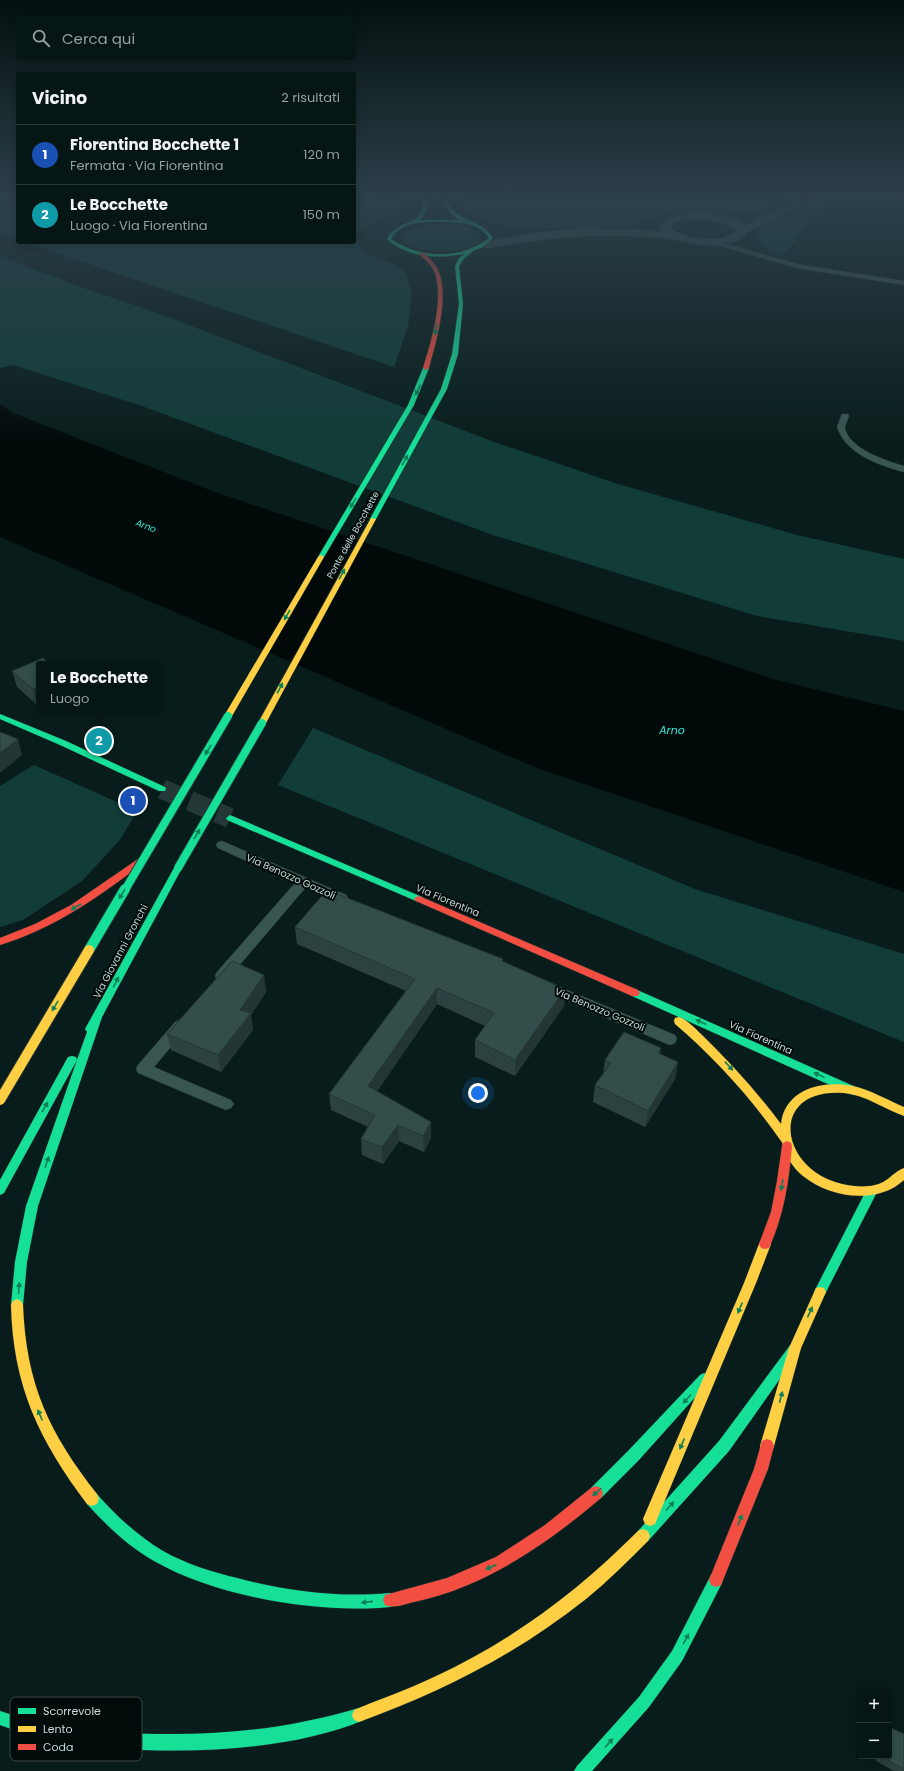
<!DOCTYPE html>
<html lang="it">
<head>
<meta charset="utf-8">
<style>
  :root { --surface:#061614; --page:#142322; --text:#f1f3f6; --muted:#989fa0; --line:#273534; --accent:#b45309 }
  body { margin:0; font-family:Poppins,sans-serif; background:var(--page); color:var(--text) }
  .controls { position:absolute; right:12px; bottom:12px; display:grid; overflow:hidden; border-radius:4px; box-shadow:0 2px 10px #0003 }
  .controls button { width:36px; height:36px; display:grid; place-items:center; padding:0; border:0; border-bottom:1px solid var(--line); background:var(--surface); color:var(--text); font:20px sans-serif }
  .you { position:absolute; left:478px; top:1093px; width:14px; height:14px; margin:-10px; border:3px solid #fff; border-radius:50%; background:#1a73e8; box-shadow:0 0 0 6px #1a73e833 }
  .badge { display:grid; place-items:center; width:26px; height:26px; border-radius:50%; background:var(--accent); color:#fff; font-size:13px; font-weight:700 }
  .pin { position:absolute; translate:-50% -50%; border:2px solid #fff; box-shadow:0 1px 4px #0006 }
  .popup { position:absolute; left:36px; top:661px; width:126px; height:52px; box-sizing:border-box; display:grid; place-content:center; border-radius:4px; background:var(--surface); filter:drop-shadow(0 1px 3px #0005); font-size:13px; white-space:nowrap; color:var(--muted) }
  .popup b { font-size:15px; color:var(--text) }
  .popup::after { content:''; position:absolute; left:50%; top:100%; margin-left:-8px; border:8px solid transparent; border-top-color:var(--surface) }
  .list { margin:0; padding:0; list-style:none }
  h2 { display:flex; justify-content:space-between; align-items:center; height:52px; margin:0; padding:0 16px; font-size:17px }
  h2 small { font-size:13px; font-weight:400; color:var(--muted) }
  .list li { display:grid; grid-template-columns:26px 1fr auto; gap:12px; align-items:center; box-sizing:border-box; height:60px; padding:0 16px; border-top:1px solid var(--line) }
  .list b { display:block; font-size:15px; white-space:nowrap }
  .list p { margin:0; font-size:13px; white-space:nowrap; color:var(--muted) }
  .list em { font-size:13px; font-style:normal; color:var(--muted) }
  .icon { flex:none; width:22px; height:22px; fill:none; stroke:currentColor; stroke-width:2; stroke-linecap:round; stroke-linejoin:round }
  .map { position:relative; flex:none; width:904px; height:1771px; overflow:hidden }
  .search { position:absolute; background:var(--surface); box-shadow:0 2px 10px #0003; left:16px; top:16px; width:340px; height:44px; display:flex; align-items:center; gap:10px; box-sizing:border-box; padding:0 14px; border-radius:4px; color:var(--muted); font-size:15px }
  .panel { position:absolute; background:var(--surface); box-shadow:0 2px 10px #0003; left:16px; top:72px; width:340px; height:172px; border-radius:4px }
  .map>svg:first-child { display:block }
  .green { fill:#113c38 }
  .water { fill:#010a09 }
  .lines { fill:none; stroke-linecap:round; stroke-linejoin:round }
  .secondary-tunnel { stroke:#243937; stroke-width:20; stroke-dasharray:20 10; stroke-linecap:butt }
  .lane-casing { stroke:#243633; stroke-width:1 }
  .street-casing { stroke:#243633; stroke-width:2 }
  .fast-casing { stroke:#243633; stroke-width:1 }
  .slow-casing { stroke:#243633; stroke-width:1 }
  .jam-casing { stroke:#243633; stroke-width:1 }
  .lane { fill:#395552; fill-rule:evenodd }
  .street { fill:#395552; fill-rule:evenodd }
  .fast { fill:#16e098; fill-rule:evenodd }
  .slow { fill:#ffcf43; fill-rule:evenodd }
  .jam { fill:#f24e42; fill-rule:evenodd }
  .fast-bridge-far1-casing { stroke:#243633; stroke-width:10; stroke-linecap:butt }
  .fast-bridge-casing { stroke:#243633; stroke-width:12; stroke-linecap:butt }
  .slow-bridge-casing { stroke:#243633; stroke-width:12; stroke-linecap:butt }
  .fast-bridge-far1 { stroke:#16e098; stroke-width:8 }
  .fast-bridge { stroke:#16e098; stroke-width:10 }
  .slow-bridge { stroke:#ffcf43; stroke-width:10 }
  .wall { fill:#2b4240 }
  .shaded-wall { fill:#233634 }
  .building { fill:#324d4a; stroke:#233634 }
  .oneway { fill:#0d8058 }
  .labels { text-anchor:middle; stroke-width:4; stroke-linejoin:round; paint-order:stroke }
  .far-water-label { font-size:9px; font-style:italic; fill:#33e9d9; stroke:#010b0a }
  .far-street-label { font-size:9px; fill:#c6d9d6; stroke:#010b0a }
  .street-label { font-size:10px; fill:#c6d9d6; stroke:#010b0a }
  .water-label { font-size:11px; font-style:italic; fill:#33e9d9; stroke:#010b0a }
  .key { fill:#010b0a; stroke:#3c4947; stroke-width:1 }
  .key-label { font-size:11px; fill:#c6d9d6 }
</style>
</head>
<body>
<div class="map">
<svg width="904" height="1771" viewBox="0 0 904 1771">
  <rect width="100%" height="100%" fill="#081d1b"/>
  <!-- green -->
  <g class="green">
    <polygon points="381,197 404,197 404,211 359,229 354,237 354,202"/>
    <path d="M461,197H786C767,209 744,216 721,214C706,212 691,210 675,212C658,214 644,223 628,226C583,227 496,237 462,208Z"/>
    <polygon points="824,197 830,197 783,256 765,247 757,239 759,228 768,223 797,213"/>
    <polygon points="18,210 18,240 0,233 0,213"/>
    <path d="M437,224C449,224 476,223 481,238C474,256 412,255 402,239L403,234L416,227Z"/>
    <path d="M354,238C366,259 374,255 393,264C397,266 402,270 406,273L412,294L408,326L394,367L24,242H354Z"/>
    <polygon points="0,256 86,289 155,312 489,440 618,484 797,535 904,559 904,641 757,616 493,535 139,405 13,365 0,368"/>
    <polygon points="313,728 695,889 904,954 904,1042 278,785"/>
    <polygon points="34,765 119,803 135,815 119,841 82,881 23,920 0,927 0,786"/>
  </g>
  <!-- water -->
  <polygon class="water" points="0,404 13,413 215,492 777,680 904,711 904,892 537,768 0,537"/>
  <g class="lines">
    <!-- secondary-tunnel -->
    <polyline class="secondary-tunnel" points="162,789 230,818"/>
    <!-- lane casing -->
    <g class="lane-casing">
      <g id="lane">
        <polygon points="705,240 731,245 797,264 904,281 904,285 796,268 728,248 703,243 703,241"/>
        <path d="M842,414H848L849,416C848,420 845,424 845,428C849,449 887,461 904,466V472C878,465 846,454 837,427Z"/>
        <polygon points="222,841 346,895 348,898 346,901 341,903 306,887 227,980 222,981 217,980 215,976 217,972 295,883 218,848 216,845 218,842"/>
        <polygon points="548,982 675,1035 677,1039 675,1043 670,1045 665,1043 543,991 541,987 543,983"/>
        <polygon points="180,1020 185,1022 187,1026 185,1030 154,1067 231,1100 234,1104 231,1108 226,1110 221,1108 138,1073 136,1069 138,1065 175,1022"/>
      </g>
    </g>
    <!-- street casing -->
    <g class="street-casing">
      <path id="street" d="M800,197H811L800,207L746,232C742,242 724,244 714,245C701,245 690,243 678,240C663,237 647,237 632,236C583,234 535,239 487,248L482,245L483,243C540,228 604,226 662,232L660,226C675,205 725,212 745,225L792,203ZM693,219L718,221L736,228V232C718,244 688,240 671,229L670,227L675,222Z"/>
    </g>
    <!-- fast casing -->
    <g class="fast-casing">
      <g id="fast">
        <path d="M423,197H427C428,207 427,214 419,220H460C450,215 445,207 441,197H445C457,225 479,216 493,238L483,247L473,251L463,260L459,266L463,304L458,354L447,389L376,519L373,521L370,519L441,389L452,354L459,304L455,266L459,258L465,254C439,259 407,258 387,239C399,217 426,228 423,197ZM449,222C465,223 480,224 489,238C461,260 420,259 391,239C402,219 430,222 449,222Z"/>
        <polygon points="426,366 429,368 414,405 324,557 321,559 319,558 318,557 408,405 423,368"/>
        <polygon points="0,714 66,741 165,787 166,789 165,791 159,791 60,745 0,719"/>
        <polygon points="230,815 422,897 424,899 419,902 416,901 227,820 226,818"/>
        <polygon points="178,865 182,868 102,1017 38,1206 27,1262 23,1305 21,1309 17,1311 13,1309 11,1305 15,1262 26,1206 77,1060 4,1193 0,1195 0,1180 68,1057 72,1056 76,1057 77,1060 87,1032 85,1029 174,868"/>
        <polygon points="635,989 858,1088 859,1091 858,1094 854,1095 850,1094 632,996 630,993 632,990"/>
        <polygon points="871,1187 875,1189 877,1192 824,1296 820,1297 816,1296 814,1292 816,1288 867,1189"/>
        <polygon points="795,1342 799,1344 801,1348 799,1352 729,1451 648,1541 643,1543 638,1541 636,1536 638,1531 719,1441 791,1344"/>
        <polygon points="704,1373 708,1375 710,1379 708,1383 638,1461 601,1498 596,1500 591,1498 589,1493 591,1488 628,1451 700,1375"/>
        <path d="M92,1492L97,1494C116,1516 138,1536 163,1551C186,1564 212,1572 237,1578C287,1591 338,1598 390,1593L395,1595L397,1600L395,1605L390,1607C319,1614 217,1597 154,1561C128,1546 107,1526 87,1504L85,1499L87,1494Z"/>
        <polygon points="716,1573 721,1575 723,1580 721,1585 682,1661 649,1707 592,1771 574,1771 577,1766 639,1697 672,1651 711,1575"/>
        <path d="M359,1708L364,1710L366,1715L364,1720C281,1755 147,1757 58,1741C38,1738 19,1732 0,1725V1711C53,1729 108,1734 164,1734C231,1735 295,1727 359,1708Z"/>
      </g>
    </g>
    <!-- slow casing -->
    <g class="slow-casing">
      <g id="slow">
        <polygon points="371,518 376,519 266,723 265,725 259,725 258,723"/>
        <polygon points="321,555 324,557 232,716 231,718 225,718 224,716 318,557"/>
        <path d="M679,1017C687,1020 695,1028 701,1034C730,1062 757,1092 781,1124C785,1089 822,1080 853,1086C871,1090 887,1100 904,1107V1116C884,1109 866,1095 844,1093C768,1087 778,1169 842,1184C851,1186 860,1187 870,1186C888,1184 891,1173 904,1168V1180C877,1205 830,1198 803,1176C794,1169 788,1159 784,1149C783,1146 783,1143 781,1141C751,1098 715,1058 675,1024L674,1021L675,1018Z"/>
        <polygon points="765,1239 769,1240 771,1244 756,1283 655,1524 650,1526 645,1524 643,1519 744,1283 759,1244 761,1240"/>
        <polygon points="820,1287 824,1288 826,1292 801,1348 774,1446 772,1451 767,1453 762,1451 760,1446 789,1348 816,1288"/>
        <path d="M17,1299L21,1301L23,1305C26,1384 49,1433 97,1494L99,1499L97,1504L92,1506L87,1504C39,1440 13,1386 11,1305L13,1301Z"/>
        <path d="M643,1529L648,1531L650,1536L648,1541C628,1561 608,1581 586,1599C517,1654 441,1692 359,1722L354,1720L352,1715L354,1710C380,1699 407,1690 432,1678C512,1641 576,1593 638,1531Z"/>
      </g>
    </g>
    <!-- jam casing -->
    <g class="jam-casing">
      <g id="jam">
        <path d="M420,253H424C429,258 435,263 438,270C450,296 436,342 429,368L426,370L423,368C431,342 446,295 433,269C430,264 425,259 420,255Z"/>
        <path d="M141,857L144,858L145,860L144,862C101,896 53,929 0,945V938L35,924L71,905Z"/>
        <polygon points="419,896 638,990 640,993 638,996 632,996 416,901 414,899 416,897"/>
        <path d="M787,1141L791,1143L792,1146C789,1181 784,1215 769,1248L765,1249L761,1248L759,1244L771,1212L777,1181L782,1146L783,1143Z"/>
        <polygon points="767,1439 772,1441 774,1446 768,1469 721,1585 716,1587 711,1585 709,1580 754,1469 762,1441"/>
        <path d="M596,1486L601,1488L603,1493L601,1498C547,1544 485,1587 414,1602C405,1604 394,1609 385,1605L383,1600L385,1595L447,1578L496,1557L545,1525L591,1488Z"/>
      </g>
    </g>
    <!-- lane -->
    <use href="#lane" class="lane"/>
    <!-- street -->
    <use href="#street" class="street"/>
    <!-- fast -->
    <use href="#fast" class="fast"/>
    <!-- slow -->
    <use href="#slow" class="slow"/>
    <!-- jam -->
    <use href="#jam" class="jam"/>
    <!-- fast-bridge-far1 casing -->
    <g class="fast-bridge-far1-casing">
      <g id="fast-bridge-far1">
        <polyline points="178,868 262,723"/>
        <polyline points="125,890 228,716"/>
      </g>
    </g>
    <!-- fast-bridge casing -->
    <g class="fast-bridge-casing">
      <polyline id="fast-bridge" points="89,950 125,889"/>
    </g>
    <!-- slow-bridge casing -->
    <g class="slow-bridge-casing">
      <polyline id="slow-bridge" points="0,1100 89,950"/>
    </g>
    <!-- fast-bridge-far1 -->
    <use href="#fast-bridge-far1" class="fast-bridge-far1"/>
    <!-- fast-bridge -->
    <use href="#fast-bridge" class="fast-bridge"/>
    <!-- slow-bridge -->
    <use href="#slow-bridge" class="slow-bridge"/>
  </g>
  <!-- wall -->
  <g class="wall">
    <polygon points="39,664 39,705 37,705 17,687 12,671"/>
    <polygon points="295,927 503,959 503,962 565,989 564,1006 515,1076 475,1057 475,1040 485,1026 437,1004 377,1091 431,1138 424,1152 399,1141 383,1164 362,1155 361,1139 368,1127 331,1110 329,1094 406,991 297,944"/>
    <polygon points="264,975 266,992 251,1015 253,1030 221,1072 171,1050 167,1034"/>
    <polygon points="661,1048 660,1054 678,1062 675,1079 645,1127 593,1102 595,1085 603,1074 605,1060"/>
    <polygon points="904,1734 904,1771 894,1771 876,1761 877,1756 889,1756"/>
  </g>
  <!-- shaded-wall -->
  <g class="shaded-wall">
    <polygon points="39,687 39,705 37,705 33,689"/>
    <polygon points="18,739 22,755 0,773 0,753"/>
    <polygon points="264,975 266,992 251,1015 253,1030 221,1072 218,1055 240,1010"/>
    <polygon points="437,988 437,1004 370,1102 368,1086"/>
    <polygon points="565,989 564,1006 515,1076 515,1060"/>
    <polygon points="678,1062 675,1079 645,1127 648,1111"/>
    <polygon points="431,1122 431,1138 424,1152 423,1136"/>
    <polygon points="398,1125 399,1141 383,1164 382,1147"/>
  </g>
  <!-- building -->
  <g class="building">
    <polygon points="43,658 49,664 39,664 39,687 33,689 12,671"/>
    <polygon points="0,732 18,739 0,753"/>
    <polygon points="327,890 503,959 502,961 565,989 515,1060 475,1040 494,1013 437,988 368,1086 431,1122 423,1136 398,1125 382,1147 361,1139 375,1115 329,1094 415,979 295,927"/>
    <polygon points="232,961 264,975 240,1010 251,1013 218,1055 167,1034"/>
    <polygon points="624,1032 661,1048 658,1053 678,1062 648,1111 595,1085 611,1063 605,1060"/>
    <polygon points="889,1727 904,1734 904,1769 880,1756 889,1756"/>
  </g>
  <!-- one-way arrows -->
  <defs><path id="oneway-solid" d="M-6-.8H1V-3.2L6.5 0L1 3.2V.8H-6Z"/></defs>
  <g class="oneway">
    <use href="#oneway-solid" transform="translate(436 329) rotate(98)"/>
    <use href="#oneway-solid" transform="translate(418 390) rotate(115)"/>
    <use href="#oneway-solid" transform="translate(405 460) rotate(-61)"/>
    <use href="#oneway-solid" transform="translate(353 503) rotate(121)"/>
    <use href="#oneway-solid" transform="translate(342 574) rotate(-62)"/>
    <use href="#oneway-solid" transform="translate(287 615) rotate(120)"/>
    <use href="#oneway-solid" transform="translate(280 688) rotate(-62)"/>
    <use href="#oneway-solid" transform="translate(208 750) rotate(121)"/>
    <use href="#oneway-solid" transform="translate(197 834) rotate(-60)"/>
    <use href="#oneway-solid" transform="translate(122 894) rotate(121)"/>
    <use href="#oneway-solid" transform="translate(76 907) rotate(150)"/>
    <use href="#oneway-solid" transform="translate(116 982) rotate(-62)"/>
    <use href="#oneway-solid" transform="translate(55 1006) rotate(121)"/>
    <use href="#oneway-solid" transform="translate(701 1022) rotate(-156)"/>
    <use href="#oneway-solid" transform="translate(729 1066) rotate(47)"/>
    <use href="#oneway-solid" transform="translate(819 1075) rotate(-156)"/>
    <use href="#oneway-solid" transform="translate(45 1107) rotate(-60)"/>
    <use href="#oneway-solid" transform="translate(47 1162) rotate(-71)"/>
    <use href="#oneway-solid" transform="translate(782 1185) rotate(100)"/>
    <use href="#oneway-solid" transform="translate(19 1288) rotate(-86)"/>
    <use href="#oneway-solid" transform="translate(740 1308) rotate(113)"/>
    <use href="#oneway-solid" transform="translate(810 1312) rotate(-65)"/>
    <use href="#oneway-solid" transform="translate(781 1397) rotate(-75)"/>
    <use href="#oneway-solid" transform="translate(687 1399) rotate(132)"/>
    <use href="#oneway-solid" transform="translate(40 1415) rotate(-113)"/>
    <use href="#oneway-solid" transform="translate(682 1444) rotate(113)"/>
    <use href="#oneway-solid" transform="translate(597 1492) rotate(138)"/>
    <use href="#oneway-solid" transform="translate(670 1506) rotate(-48)"/>
    <use href="#oneway-solid" transform="translate(740 1520) rotate(-68)"/>
    <use href="#oneway-solid" transform="translate(491 1567) rotate(155)"/>
    <use href="#oneway-solid" transform="translate(367 1602) rotate(174)"/>
    <use href="#oneway-solid" transform="translate(686 1639) rotate(-61)"/>
    <use href="#oneway-solid" transform="translate(609 1743) rotate(-47)"/>
  </g>
  <!-- sky -->
  <linearGradient id="sky" x2="0" y2="1"><stop stop-color="#04100f"/><stop offset="0.44" stop-color="#2c404a"/><stop offset="1" stop-color="#2c404a" stop-opacity="0"/></linearGradient>
  <rect width="904" height="445" fill="url(#sky)"/>
  <g class="labels">
    <!-- far-water labels -->
    <g class="far-water-label">
      <text transform="translate(146 526) rotate(21)" y="3">Arno</text>
    </g>
    <!-- far-street labels -->
    <g class="far-street-label">
      <text transform="translate(353 535) rotate(-61)" y="3">Ponte delle Bocchette</text>
    </g>
    <!-- street labels -->
    <g class="street-label">
      <text transform="translate(291 876) rotate(24)" y="4">Via Benozzo Gozzoli</text>
      <text transform="translate(448 900) rotate(23)" y="4">Via Fiorentina</text>
      <text transform="translate(120 951) rotate(-62)" y="4">Via Giovanni Gronchi</text>
      <text transform="translate(600 1009) rotate(23)" y="4">Via Benozzo Gozzoli</text>
      <text transform="translate(761 1037) rotate(24)" y="4">Via Fiorentina</text>
    </g>
    <!-- water labels -->
    <g class="water-label">
      <text x="672" y="734">Arno</text>
    </g>
  </g>
  <!-- legend -->
  <rect x="10" y="1697" width="132" height="64" rx="6" class="key"/>
  <rect x="18" y="1708" width="18" height="6" fill="#16e098"/>
  <rect x="18" y="1726" width="18" height="6" fill="#ffcf43"/>
  <rect x="18" y="1744" width="18" height="6" fill="#f24e42"/>
  <g class="key-label">
    <text x="43" y="1715">Scorrevole</text>
    <text x="43" y="1733">Lento</text>
    <text x="43" y="1751">Coda</text>
  </g>
</svg>
<div class="controls">
<button>+</button>
<button>−</button>
</div>
<div class="you"></div>
<div class="pin badge" style="left:133px;top:801px;background:#1a4fb4">1</div>
<div class="pin badge" style="left:99px;top:741px;background:#0f9aa8">2</div>
<div class="popup"><b>Le Bocchette</b>Luogo</div>
<div class="search"><svg class="icon" aria-label="search" viewBox="0 0 24 24"><circle cx="10" cy="10" r="6"/><path d="M15 15l6 6"/></svg>Cerca qui</div>
<section class="panel">
<h2>Vicino<small>2 risultati</small></h2>
<ul class="list">
<li><span class="badge" style="background:#1a4fb4">1</span><div><b>Fiorentina Bocchette 1</b><p>Fermata · Via Fiorentina</p></div><em>120 m</em></li>
<li><span class="badge" style="background:#0f9aa8">2</span><div><b>Le Bocchette</b><p>Luogo · Via Fiorentina</p></div><em>150 m</em></li>
</ul>
</section>
</div>
</body>
</html>
